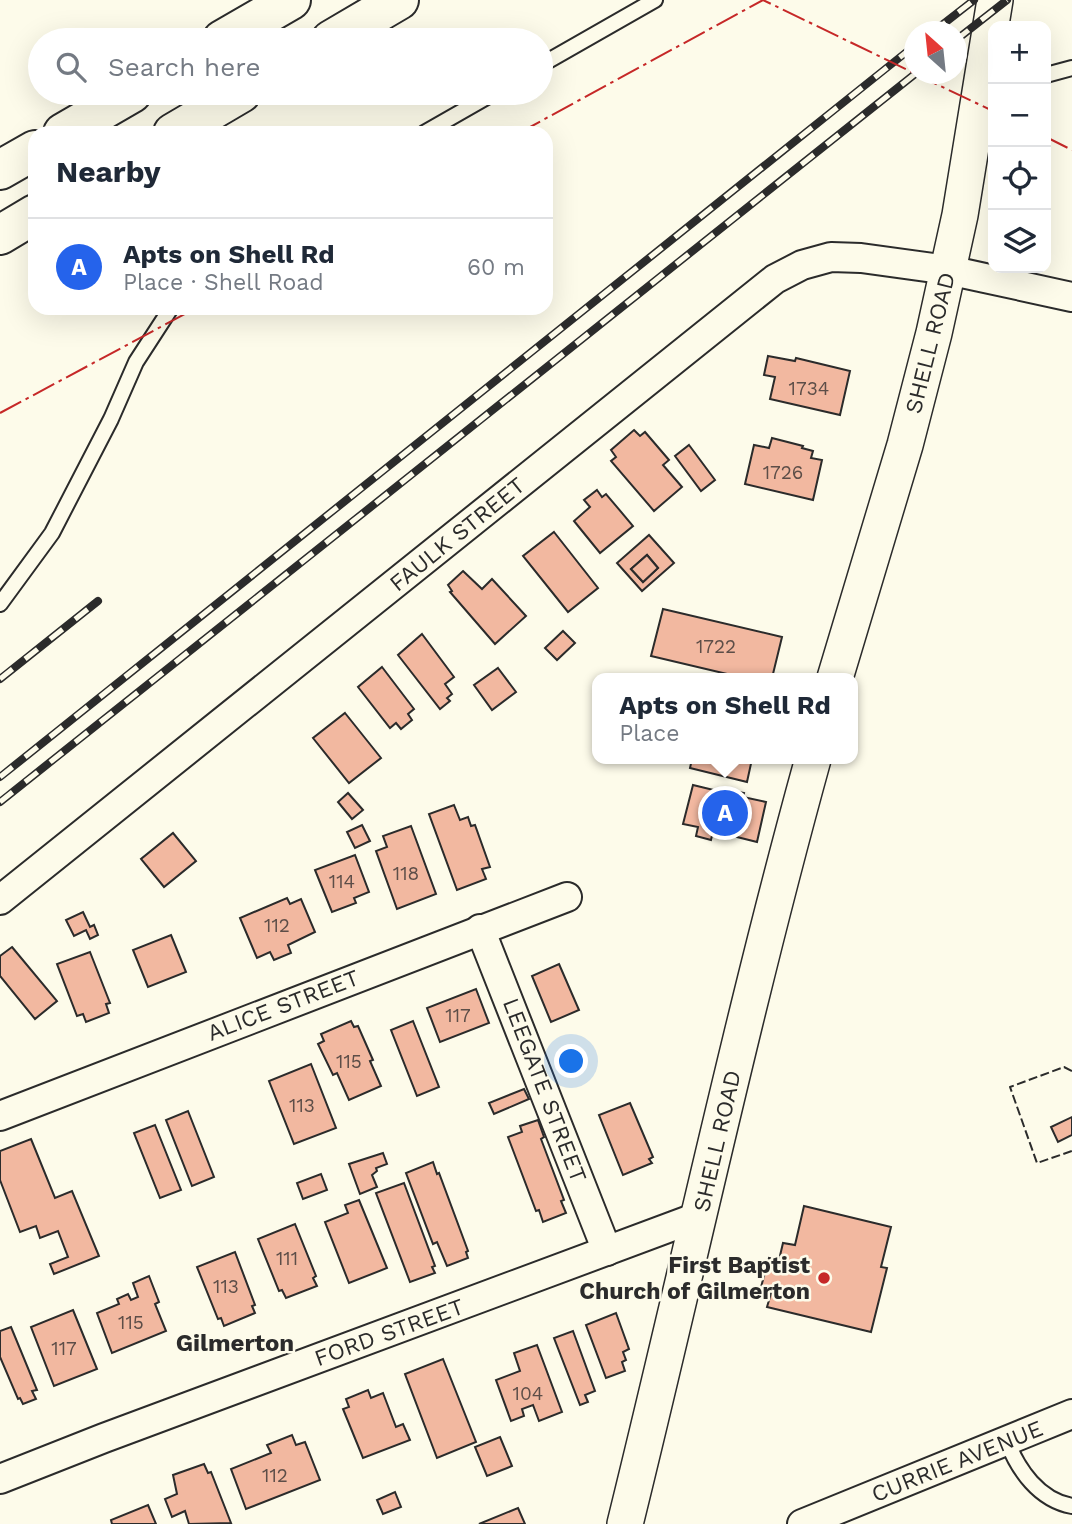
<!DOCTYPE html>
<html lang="en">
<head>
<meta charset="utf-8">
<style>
  :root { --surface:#fff; --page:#f6f6f7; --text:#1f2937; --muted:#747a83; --line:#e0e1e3; --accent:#2563eb }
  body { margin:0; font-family:"Work Sans",sans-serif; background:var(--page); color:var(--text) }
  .controls { position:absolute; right:21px; top:21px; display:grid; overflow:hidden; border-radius:14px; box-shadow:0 7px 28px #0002 }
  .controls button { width:63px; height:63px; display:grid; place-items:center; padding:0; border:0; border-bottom:2px solid var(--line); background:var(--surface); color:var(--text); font:35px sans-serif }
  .compass { position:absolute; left:904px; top:21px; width:63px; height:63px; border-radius:50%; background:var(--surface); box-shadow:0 7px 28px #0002; rotate:333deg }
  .you { position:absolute; left:572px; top:1062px; width:24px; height:24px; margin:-18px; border:5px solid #fff; border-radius:50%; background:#1a73e8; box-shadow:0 0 0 10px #1a73e833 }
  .badge { display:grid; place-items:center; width:46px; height:46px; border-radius:50%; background:var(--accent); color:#fff; font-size:23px; font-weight:700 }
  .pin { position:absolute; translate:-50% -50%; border:4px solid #fff; box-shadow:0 2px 7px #0006 }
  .popup { position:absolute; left:592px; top:673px; width:266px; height:91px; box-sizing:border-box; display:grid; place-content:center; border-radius:14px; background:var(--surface); filter:drop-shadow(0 2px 5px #0005); font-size:23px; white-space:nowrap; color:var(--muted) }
  .popup b { font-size:26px; color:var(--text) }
  .popup::after { content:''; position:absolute; left:50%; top:100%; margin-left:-14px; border:14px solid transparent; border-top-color:var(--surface) }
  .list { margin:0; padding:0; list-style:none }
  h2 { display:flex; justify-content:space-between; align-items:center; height:91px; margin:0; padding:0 28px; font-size:30px }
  h2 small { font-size:23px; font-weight:400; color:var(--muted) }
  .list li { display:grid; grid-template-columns:46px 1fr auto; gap:21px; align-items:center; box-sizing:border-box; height:98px; padding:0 28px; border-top:2px solid var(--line) }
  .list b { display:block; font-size:26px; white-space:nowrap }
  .list p { margin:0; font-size:23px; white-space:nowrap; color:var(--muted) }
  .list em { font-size:23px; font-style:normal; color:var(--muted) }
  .icon { flex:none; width:38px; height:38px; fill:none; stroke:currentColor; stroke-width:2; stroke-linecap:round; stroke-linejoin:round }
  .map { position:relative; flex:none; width:1072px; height:1524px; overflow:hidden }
  .search { position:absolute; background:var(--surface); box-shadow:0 7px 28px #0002; left:28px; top:28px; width:525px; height:77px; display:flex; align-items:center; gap:18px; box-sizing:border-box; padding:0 24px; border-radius:38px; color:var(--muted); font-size:26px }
  .panel { position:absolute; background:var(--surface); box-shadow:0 7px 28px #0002; left:28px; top:126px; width:525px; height:189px; border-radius:21px }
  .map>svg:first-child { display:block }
  .building { fill:#f2b8a0; stroke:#2b2b2b; stroke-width:2; fill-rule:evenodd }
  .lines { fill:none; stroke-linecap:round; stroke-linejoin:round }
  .service-casing { stroke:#2b2b2b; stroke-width:18 }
  .minor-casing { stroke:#2b2b2b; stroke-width:32 }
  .tertiary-casing { stroke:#2b2b2b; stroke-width:38 }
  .primary-casing { stroke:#2b2b2b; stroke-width:42 }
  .service { stroke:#fdfbea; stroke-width:14 }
  .minor { stroke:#fdfbea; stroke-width:28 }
  .tertiary { stroke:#fdfbea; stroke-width:35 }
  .primary { stroke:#fdfbea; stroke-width:38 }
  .rail-casing { stroke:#2b2b2b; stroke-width:8 }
  .rail { stroke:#fdfbea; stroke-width:5; stroke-dasharray:16; stroke-linecap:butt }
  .fence { stroke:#2b2b2b; stroke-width:2; stroke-dasharray:9 3.5; stroke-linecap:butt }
  .power { stroke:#c62828; stroke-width:2; stroke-dasharray:24 5 3.5 5; stroke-linecap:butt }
  .poi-dot { fill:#c62828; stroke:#fdfbea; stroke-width:2.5 }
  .labels { text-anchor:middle; stroke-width:5; stroke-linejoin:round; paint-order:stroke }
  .number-label { font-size:19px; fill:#5d4e48 }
  .street-label { font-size:23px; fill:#2b2b2b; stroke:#fdfbea }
  .poi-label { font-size:23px; font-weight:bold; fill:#2b2b2b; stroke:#fdfbea; text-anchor:end }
  .neighbourhood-label { font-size:24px; font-weight:bold; fill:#2b2b2b; stroke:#fdfbea }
</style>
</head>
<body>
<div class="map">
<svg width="1072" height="1524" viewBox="0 0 1072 1524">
  <rect width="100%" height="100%" fill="#fdfbea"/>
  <!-- building -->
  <g class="building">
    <polygon points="768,356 795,361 796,358 850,371 840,415 770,399 775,377 764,375"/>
    <polygon points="634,430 640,436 645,432 669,460 663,465 682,487 654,511 611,461 616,457 611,450"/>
    <polygon points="772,438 803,446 802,448 813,451 811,458 822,460 813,500 745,484 754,445 769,448"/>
    <polygon points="689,445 715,480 701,491 675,456"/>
    <polygon points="597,490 602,497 606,494 633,526 600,553 574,521 590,507 584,500"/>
    <polygon points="554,532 598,588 568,612 523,556"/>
    <path d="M649,535L674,563L642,591L617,563ZM647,555L658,568L643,582L631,569Z"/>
    <polygon points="647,555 658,568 643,582 631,569"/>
    <polygon points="463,571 482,589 492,579 526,616 495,644 450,592 452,591 448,585"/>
    <polygon points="663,609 782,637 772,678 744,678 651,656"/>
    <polygon points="563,631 575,643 557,660 545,648"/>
    <polygon points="422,634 454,677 445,684 452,694 447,698 450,701 440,709 398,655"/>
    <polygon points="382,667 414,709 408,714 412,720 401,729 396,723 390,728 358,687"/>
    <polygon points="498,668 516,692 492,710 474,685"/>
    <polygon points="345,713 381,758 349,783 313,738"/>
    <polygon points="692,759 752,759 747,782 690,768"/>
    <polygon points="693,785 734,795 734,791 744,793 743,797 766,802 757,842 713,831 711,840 696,836 698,827 683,824"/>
    <polygon points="348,793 363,810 352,819 338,802"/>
    <polygon points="454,805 460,820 468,817 471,826 475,825 490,867 482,869 486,879 457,890 429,814"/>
    <polygon points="362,825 370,841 355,848 347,832"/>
    <polygon points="411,826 436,894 397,909 376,851 387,847 383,836"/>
    <polygon points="173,833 196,861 164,887 141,859"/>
    <polygon points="355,855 369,892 354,898 356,903 332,912 315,870"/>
    <polygon points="287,898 290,904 301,899 315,932 288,945 291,953 274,960 270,952 257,958 240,918"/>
    <polygon points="83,912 90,927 94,925 98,935 90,939 86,930 74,936 66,920"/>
    <polygon points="171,935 186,972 148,987 133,950"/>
    <polygon points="12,947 57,1001 35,1019 0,976 0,956"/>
    <polygon points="90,952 110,1003 106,1004 109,1013 86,1022 83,1014 77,1016 57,964"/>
    <polygon points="559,964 579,1010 551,1022 532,976"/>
    <polygon points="476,989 489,1023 440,1042 427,1008"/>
    <polygon points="351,1021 354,1027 358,1026 373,1060 370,1061 381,1086 349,1100 337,1073 333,1075 318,1044 324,1041 321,1034"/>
    <polygon points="413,1021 439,1087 417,1096 391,1030"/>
    <polygon points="311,1064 336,1128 294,1144 269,1081"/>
    <polygon points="524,1089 529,1099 494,1114 489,1103"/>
    <polygon points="630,1103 653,1157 649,1159 652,1163 623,1175 599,1115"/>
    <polygon points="188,1111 214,1177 192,1186 166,1120"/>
    <polygon points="1072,1117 1072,1135 1058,1142 1051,1127"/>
    <polygon points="538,1120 544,1137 541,1139 564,1200 561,1201 566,1213 543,1222 539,1210 536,1211 508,1137 522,1132 520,1126"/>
    <polygon points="155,1125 181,1190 160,1198 134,1133"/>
    <polygon points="31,1139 55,1198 72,1191 99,1256 54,1274 50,1264 68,1257 58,1231 40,1238 36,1226 20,1232 0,1180 0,1151"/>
    <polygon points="383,1153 387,1164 376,1168 377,1171 372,1175 377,1187 360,1194 349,1164"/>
    <polygon points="433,1162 437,1174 439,1173 468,1251 466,1252 468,1258 447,1266 437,1242 433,1244 406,1173"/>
    <polygon points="321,1174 327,1190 303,1199 297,1183"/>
    <polygon points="404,1183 435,1266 432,1267 435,1273 410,1282 376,1193"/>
    <polygon points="359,1200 387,1268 349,1283 325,1222 348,1213 345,1205"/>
    <polygon points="804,1206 891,1227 881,1267 887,1268 871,1332 767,1307 772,1290 761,1287 769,1258 779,1260 783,1243 795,1245"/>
    <polygon points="295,1224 316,1276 313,1278 317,1286 286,1298 282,1290 279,1291 258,1239"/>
    <polygon points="235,1252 255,1305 252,1306 255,1313 224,1326 221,1318 218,1319 197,1267"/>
    <polygon points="149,1276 159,1302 155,1304 166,1331 112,1353 97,1313 119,1304 117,1299 128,1294 131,1300 138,1297 133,1283"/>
    <polygon points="73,1310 97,1369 54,1386 31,1327"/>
    <polygon points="616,1313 629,1349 623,1352 626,1360 622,1362 625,1371 606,1378 586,1325"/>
    <polygon points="11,1327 37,1390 32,1391 36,1399 23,1404 20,1398 18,1399 0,1357 0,1331"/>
    <polygon points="573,1331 595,1391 585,1395 588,1402 580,1405 554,1338"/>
    <polygon points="537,1345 562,1412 539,1421 533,1405 522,1409 524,1416 511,1421 496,1380 520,1371 514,1353"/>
    <polygon points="443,1359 476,1442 437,1458 405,1374"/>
    <polygon points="368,1390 371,1398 383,1393 396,1427 403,1424 410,1440 363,1458 343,1409 349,1407 346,1399"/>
    <polygon points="292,1435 296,1445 305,1442 320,1480 246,1509 231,1469 271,1453 267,1445"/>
    <polygon points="500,1437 512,1466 487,1476 475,1447"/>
    <polygon points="204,1464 208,1473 211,1472 231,1523 189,1524 185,1511 172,1517 165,1499 177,1494 173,1475"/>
    <polygon points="395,1492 401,1507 383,1514 377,1500"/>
    <polygon points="148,1505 156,1524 112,1524 111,1520"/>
    <polygon points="518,1508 525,1524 479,1524"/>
  </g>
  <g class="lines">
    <!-- service casing -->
    <g class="service-casing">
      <g id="service">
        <polyline points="541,65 655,0"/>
        <polyline points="1046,75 1072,68"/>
        <polyline points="424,133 494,93"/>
        <polyline points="0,604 52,533 111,419 136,362 171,308"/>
        <path d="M1007,1441C1018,1470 1039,1500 1072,1506"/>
      </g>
    </g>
    <!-- minor casing -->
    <g class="minor-casing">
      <g id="minor">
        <polyline points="0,900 775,279 802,265 831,257 861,258 948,270 1072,297"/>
        <polyline points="480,929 607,1251"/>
        <polyline points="0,1116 567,897"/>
        <polyline points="0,1479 104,1438 700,1216"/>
        <polyline points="802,1524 1072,1414"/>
      </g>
    </g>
    <!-- tertiary casing -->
    <g class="tertiary-casing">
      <g id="tertiary">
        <polyline points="835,678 905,445 934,333 960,215 995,0"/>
        <path d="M625,1524C688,1269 743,1012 813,759"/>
      </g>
    </g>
    <!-- primary casing -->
    <g class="primary-casing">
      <g id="primary">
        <polyline points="222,40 291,0"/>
        <polyline points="331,40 399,0"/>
        <polyline points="63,133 132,93"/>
        <polyline points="173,133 241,93"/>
        <polyline points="0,170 35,150"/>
        <polyline points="0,235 35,214"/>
      </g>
    </g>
    <!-- service -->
    <use href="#service" class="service"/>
    <!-- minor -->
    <use href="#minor" class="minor"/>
    <!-- tertiary -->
    <use href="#tertiary" class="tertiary"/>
    <!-- primary -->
    <use href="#primary" class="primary"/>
    <!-- rail casing -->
    <g class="rail-casing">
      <g id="rail">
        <polyline points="933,32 974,0"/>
        <polyline points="956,40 1007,0"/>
        <polyline points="0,679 98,601"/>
        <polyline points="0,777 914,46"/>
        <polyline points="0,802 915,74"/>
      </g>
    </g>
    <!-- rail -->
    <use href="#rail" class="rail"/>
    <!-- fence -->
    <polyline class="fence" points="1072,1071 1064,1067 1010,1087 1037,1163 1072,1151"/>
    <!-- power -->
    <g class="power">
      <polyline points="915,74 993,111"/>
      <polyline points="519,133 763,0 914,73"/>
      <polyline points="1046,137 1072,150"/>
      <polyline points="0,413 196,308"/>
    </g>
  </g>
  <!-- markers -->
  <circle class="poi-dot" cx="824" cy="1278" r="7"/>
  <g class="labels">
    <!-- number labels -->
    <g class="number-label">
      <text x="809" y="395">1734</text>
      <text x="783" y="479">1726</text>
      <text x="716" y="653">1722</text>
      <text x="406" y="880">118</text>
      <text x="342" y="888">114</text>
      <text x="277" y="932">112</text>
      <text x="458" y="1022">117</text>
      <text x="349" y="1068">115</text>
      <text x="302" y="1112">113</text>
      <text x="287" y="1265">111</text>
      <text x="226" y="1293">113</text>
      <text x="131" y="1329">115</text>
      <text x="64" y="1355">117</text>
      <text x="528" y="1400">104</text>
      <text x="275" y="1482">112</text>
    </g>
    <!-- street labels -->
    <g class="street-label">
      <text transform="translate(930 343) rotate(-76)" y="8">SHELL ROAD</text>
      <text transform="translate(457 534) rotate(-39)" y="8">FAULK STREET</text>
      <text transform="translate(283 1005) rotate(-21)" y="8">ALICE STREET</text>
      <text transform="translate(545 1090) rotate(69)" y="8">LEEGATE STREET</text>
      <text transform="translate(717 1141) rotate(-77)" y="8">SHELL ROAD</text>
      <text transform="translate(389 1332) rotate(-20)" y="8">FORD STREET</text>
      <text transform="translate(957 1461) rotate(-22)" y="8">CURRIE AVENUE</text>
    </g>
    <!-- poi labels -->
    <g class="poi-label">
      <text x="810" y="1273">First Baptist<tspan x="810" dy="26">Church of Gilmerton</tspan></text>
    </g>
    <!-- neighbourhood labels -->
    <g class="neighbourhood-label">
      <text x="235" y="1351">Gilmerton</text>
    </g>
  </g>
</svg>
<div class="controls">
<button>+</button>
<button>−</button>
<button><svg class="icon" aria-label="locate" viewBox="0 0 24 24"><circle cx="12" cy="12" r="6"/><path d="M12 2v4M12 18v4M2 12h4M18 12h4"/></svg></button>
<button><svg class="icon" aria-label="layers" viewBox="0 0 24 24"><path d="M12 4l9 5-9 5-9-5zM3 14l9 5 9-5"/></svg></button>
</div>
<svg class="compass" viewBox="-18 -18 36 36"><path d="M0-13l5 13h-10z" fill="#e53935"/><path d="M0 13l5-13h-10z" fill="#747a83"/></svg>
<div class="you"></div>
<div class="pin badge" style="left:725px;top:813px">A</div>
<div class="popup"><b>Apts on Shell Rd</b>Place</div>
<div class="search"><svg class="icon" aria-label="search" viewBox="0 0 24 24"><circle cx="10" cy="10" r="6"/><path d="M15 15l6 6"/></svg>Search here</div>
<section class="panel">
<h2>Nearby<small></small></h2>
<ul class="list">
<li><span class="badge">A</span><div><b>Apts on Shell Rd</b><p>Place · Shell Road</p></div><em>60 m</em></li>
</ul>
</section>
</div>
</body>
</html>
